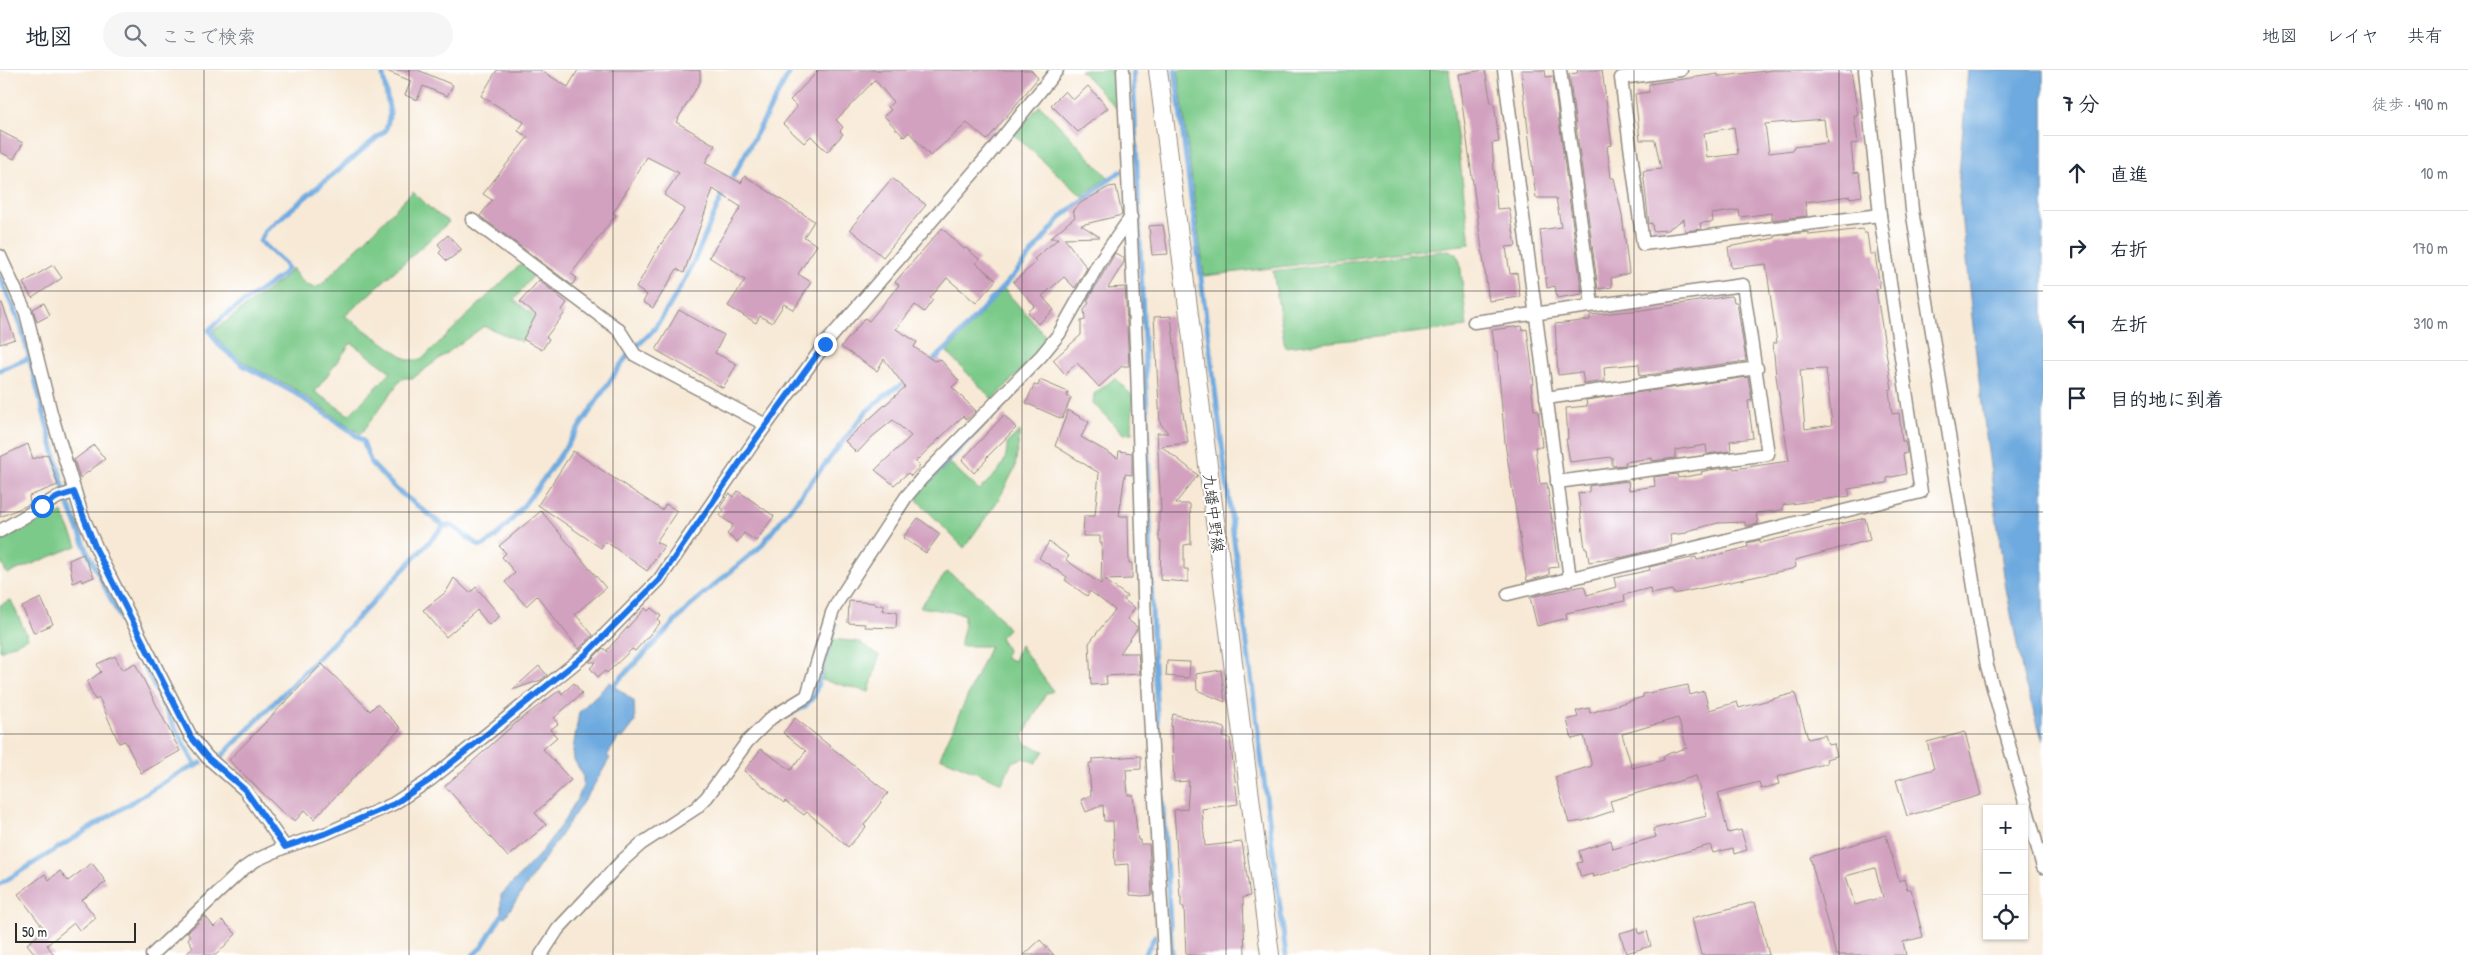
<!DOCTYPE html>
<html lang="ja">
<head>
<meta charset="utf-8">
<style>
  :root { --surface:#fff; --page:#f6f6f7; --text:#1f2937; --muted:#747a83; --line:#e0e1e3 }
  body { margin:0; font-family:"Patrick Hand","Klee One",sans-serif; background:var(--page); color:var(--text) }
  .controls { position:absolute; right:15px; bottom:15px; display:grid; overflow:hidden; border-radius:0px; box-shadow:0 1px 4px #0004 }
  .controls button { width:45px; height:45px; display:grid; place-items:center; padding:0; border:0; border-bottom:1px solid var(--line); background:var(--surface); color:var(--text); font:25px sans-serif }
  .scale { position:absolute; left:15px; bottom:12px; width:121px; box-sizing:border-box; padding-left:5px; border:2px solid #2b2b2b; border-top:0; font-size:14px; line-height:18px; white-space:nowrap; color:#2b2b2b; -webkit-text-stroke:4px #fff; paint-order:stroke }
  .stop { position:absolute; width:15px; height:15px; margin:-11px; border:4px solid #1a73e8; border-radius:50%; background:#fff }
  .stop.end { background:#1a73e8; border-color:#fff; box-shadow:0 1px 5px #0008 }
  .list { margin:0; padding:0; list-style:none }
  h2 { display:flex; justify-content:space-between; align-items:center; height:65px; margin:0; padding:0 20px; font-size:21px }
  h2 small { font-size:16px; font-weight:400; color:var(--muted) }
  .list li { display:grid; grid-template-columns:32px 1fr auto; gap:15px; align-items:center; box-sizing:border-box; height:75px; padding:0 20px; border-top:1px solid var(--line) }
  .list b { display:block; font-size:19px; white-space:nowrap }
  .list em { font-size:16px; font-style:normal; color:var(--muted) }
  .icon { flex:none; width:28px; height:28px; fill:none; stroke:currentColor; stroke-width:2; stroke-linecap:round; stroke-linejoin:round }
  .map { position:relative; flex:none; width:2043px; height:885px; overflow:hidden }
  header { display:flex; align-items:center; gap:30px; box-sizing:border-box; height:70px; padding:0 25px; background:var(--surface); border-bottom:1px solid var(--line) }
  header strong { font-size:24px }
  nav { display:flex; gap:28px; margin-inline-start:auto; font-size:18px }
  .search { width:350px; height:45px; background:var(--page); display:flex; align-items:center; gap:12px; box-sizing:border-box; padding:0 18px; border-radius:28px; color:var(--muted); font-size:19px }
  main { display:flex }
  aside { flex:1; background:var(--surface) }
  .map>svg:first-child { display:block }
  .green { fill:#7bca8a; stroke:#537a5a; fill-rule:evenodd }
  .water { fill:#6eaadf; stroke:#4c6a85 }
  .lines { fill:none; stroke-linecap:round; stroke-linejoin:round }
  .stream { stroke:#6eaadf; stroke-width:5 }
  .building { fill:#d2a1bf; fill-rule:evenodd }
  .street-casing { stroke:#918a80; stroke-width:15 }
  .secondary-casing { stroke:#918a80; stroke-width:20 }
  .street { stroke:#fff; stroke-width:12 }
  .secondary { stroke:#fff; stroke-width:18 }
  .route { stroke:#1a73e8; stroke-width:6 }
  .grid { fill:none; stroke:#2b2b2b; stroke-width:1; stroke-opacity:0.55 }
  .labels { text-anchor:middle; stroke-width:4; stroke-linejoin:round; paint-order:stroke }
  .street-label { font-size:16px; fill:#2b2b2b; stroke:#fff }
</style>
</head>
<body>
<header>
<strong>地図</strong>
<div class="search"><svg class="icon" aria-label="search" viewBox="0 0 24 24"><circle cx="10" cy="10" r="6"/><path d="M15 15l6 6"/></svg>ここで検索</div>
<nav><a>地図</a><a>レイヤ</a><a>共有</a></nav>
</header>
<main>
<div class="map">
<svg width="2043" height="885" viewBox="0 0 2043 885">
  <rect width="100%" height="100%" fill="#fff"/>
  <filter id="ink" filterUnits="userSpaceOnUse"><feTurbulence type="fractalNoise" baseFrequency=".02" numOctaves="2"/><feDisplacementMap in="SourceGraphic" scale="10" xChannelSelector="R" yChannelSelector="G"/><feConvolveMatrix kernelMatrix="1 2 1 2 8 2 1 2 1" color-interpolation-filters="sRGB"/></filter>
  <filter id="wash" filterUnits="userSpaceOnUse"><feTurbulence type="fractalNoise" baseFrequency=".0096" numOctaves="4" result="noise"/><feDisplacementMap in="SourceGraphic" scale="20" xChannelSelector="R" yChannelSelector="G"/><feGaussianBlur stdDeviation="1.12" result="paint"/><feColorMatrix in="noise" values="0 0 0 0 0 0 0 0 0 0 0 0 0 0 0 0 0 1.4 0 .05"/><feComposite in="paint" operator="in"/></filter>
  <g filter="url(#wash)">
    <rect width="100%" height="100%" fill="#f7e9d5"/>
    <!-- green -->
    <g class="green">
      <polygon points="1080,0 1117,0 1119,41"/>
      <polygon points="1178,0 1449,0 1470,174 1204,206"/>
      <polygon points="1040,35 1108,107 1082,126 1014,65"/>
      <path d="M413,121L433,141L449,152L345,246L408,290H421L522,193L535,203L514,230L536,247L522,272L484,256L413,308H402L361,364C339,350 318,334 296,320C268,303 229,292 213,261L285,207L292,198C298,208 303,214 315,218L322,214ZM351,273L391,302L349,345L315,322Z"/>
      <polygon points="1449,180 1457,185 1460,192 1467,257 1285,277 1273,201"/>
      <polygon points="1004,219 1049,270 993,330 947,282"/>
      <polygon points="1115,308 1133,326 1132,363 1123,364 1093,333 1094,324"/>
      <path d="M1020,361L1015,398L999,429L964,478L917,430L922,420L950,393L979,420C994,405 1008,396 1007,373Z"/>
      <polygon points="53,441 55,446 62,442 77,476 7,504 0,490 0,472"/>
      <path d="M947,502C972,518 992,535 1008,559L1000,567L1007,580L1005,587L1014,591L1020,575L1053,621L1046,624L1023,666L1026,674L1044,681L1036,693L1023,688L1012,692L1002,713L940,687L990,576H960L964,558V544L920,537Z"/>
      <polygon points="11,530 28,568 0,581 0,535"/>
      <polygon points="833,569 859,572 879,585 869,622 822,610"/>
    </g>
    <!-- water -->
    <g class="water">
      <polygon points="1968,0 2043,0 2043,671 2024,610 2005,513 1979,311 1958,116"/>
      <polygon points="610,612 634,631 635,652 623,668 619,667 607,686 610,688 591,720 505,847 501,845 501,825 539,785 564,751 577,729 583,716 583,705 574,690 573,680 579,642"/>
    </g>
    <g class="lines">
      <!-- stream -->
      <g class="stream">
        <polyline points="382,0 390,43 386,60 265,161 260,171 285,194 287,199 281,206 224,246 209,260 219,275 243,295 295,323 348,359 363,371 371,393 397,420 444,456"/>
        <polyline points="1133,0 1147,346 1153,579 1172,885"/>
        <polyline points="1175,0 1286,885"/>
        <polyline points="729,114 791,0"/>
        <polyline points="0,207 21,256 67,431 88,483 170,649 196,696"/>
        <polyline points="1085,230 1110,187"/>
        <polyline points="928,295 948,277 1014,205 1062,146 1121,101"/>
        <polyline points="0,300 29,288"/>
        <polyline points="0,469 18,457"/>
        <polyline points="867,498 918,421 1019,318"/>
        <polyline points="611,621 613,616 695,531 760,477 866,342 884,326 907,311"/>
        <polyline points="786,646 805,636 814,626 835,555"/>
        <path d="M219,689L370,535L444,456H452L480,476C510,472 602,320 625,289C633,278 645,270 654,259C665,244 675,227 684,211C700,182 710,150 725,121"/>
        <polyline points="0,814 174,706 201,693"/>
        <polyline points="473,885 482,877 505,840"/>
        <polyline points="1145,885 1155,866"/>
      </g>
    </g>
    <g id="blocks">
      <!-- building -->
      <g class="building">
        <polygon points="384,0 418,0 453,15 447,26 423,16 417,30 405,25 411,11"/>
        <polygon points="497,0 540,0 568,17 578,0 700,0 700,12 676,52 715,75 705,93 741,113 745,106 814,151 804,167 817,175 798,204 811,212 794,240 784,234 772,253 760,246 756,253 728,236 745,210 709,187 741,137 713,119 684,203 677,199 653,238 643,232 647,225 636,218 657,180 685,139 664,125 679,103 647,87 613,143 616,145 571,204 577,208 572,215 480,146 492,130 483,124 528,67 518,61 524,52 481,26"/>
        <polygon points="819,0 1031,0 1038,8 987,70 967,53 930,86 909,62 904,67 884,46 891,40 888,37 893,32 875,10 836,50 843,57 840,61 843,64 827,82 811,66 804,73 783,54 797,37 790,30"/>
        <polygon points="1485,0 1491,33 1494,33 1495,40 1499,72 1492,73 1497,139 1509,138 1516,176 1506,177 1510,204 1517,203 1520,227 1489,231 1458,4"/>
        <polygon points="1521,0 1545,0 1546,7 1553,6 1582,224 1557,228 1555,216 1547,218 1540,160 1561,157 1556,128 1536,128"/>
        <polygon points="1577,0 1602,0 1612,75 1607,76 1611,108 1614,108 1622,145 1629,203 1611,208 1612,217 1598,219 1569,4 1578,3"/>
        <path d="M1773,0H1851L1858,46H1854L1858,73L1851,74L1854,103L1859,102L1862,126L1850,128V126L1805,132L1807,146L1772,150V143L1740,147L1739,140L1712,144L1713,152L1700,153L1701,159L1685,161L1684,149L1667,160L1653,161L1652,153L1649,154L1643,101L1661,99L1655,70H1640L1635,24L1649,22V14L1718,4V6H1724ZM1824,49L1827,73L1793,77V80L1769,83L1765,54ZM1734,57L1738,84L1707,88L1704,63Z"/>
        <polygon points="1088,16 1108,38 1078,62 1051,35 1065,21 1073,30"/>
        <polygon points="0,61 23,73 14,89 0,82"/>
        <polygon points="892,108 926,135 883,187 850,159"/>
        <polygon points="1116,116 1122,145 1081,155 1100,167 1064,168 1087,198 1075,218 1064,207 1042,226 1054,240 1038,254 1028,242 1035,236 1013,212 1032,196 1036,191 1034,189 1059,168 1050,168 1075,147 1073,140 1082,132 1109,117"/>
        <polygon points="1163,155 1168,184 1152,185 1149,156"/>
        <polygon points="942,158 964,179 966,178 979,189 976,193 996,210 976,233 947,208 930,228 933,230 924,242 915,235 896,259 917,272 914,277 934,291 940,289 959,311 952,317 976,341 966,350 963,346 917,390 916,392 920,396 911,406 908,403 894,415 875,400 911,366 893,350 872,367 857,383 845,371 905,317 884,289 877,301 841,277 865,248 869,251 899,215 895,212"/>
        <path d="M1863,159L1864,163H1867L1870,184H1875L1880,218L1876,219L1892,319L1889,320L1892,344L1899,343L1902,371H1905L1907,383L1903,384L1906,404L1887,408V413L1848,419L1850,426L1783,435V440L1756,443L1758,454L1745,456V452L1718,453L1687,461V463L1670,465L1671,475L1624,487L1589,492L1587,478L1585,479L1578,423L1589,422V416L1628,411L1629,420L1655,416L1654,407L1677,404L1678,408L1702,404L1701,402L1709,400L1733,397L1734,399L1789,391L1776,306L1773,273H1777L1766,194L1731,198L1728,177L1775,168L1774,166L1809,162V165ZM1826,299L1832,355L1805,359L1800,300Z"/>
        <polygon points="448,165 462,180 447,191 439,183 442,179 438,174"/>
        <polygon points="1115,183 1124,188 1124,192 1108,218 1125,217 1129,296 1122,296 1099,317 1077,293 1065,304 1053,290 1081,265 1081,251 1085,250 1084,239 1089,233 1087,231"/>
        <polygon points="53,195 62,208 32,228 23,213"/>
        <polygon points="539,210 567,233 562,240 565,243 546,267 549,269 542,280 523,269 536,245 520,232"/>
        <polygon points="1730,226 1733,227 1734,232 1737,232 1746,291 1640,306 1639,294 1604,297 1605,311 1584,314 1582,302 1558,305 1555,254 1590,250 1590,245 1642,240"/>
        <polygon points="0,233 2,233 15,269 0,274"/>
        <polygon points="44,233 50,245 37,252 33,239"/>
        <polygon points="679,240 724,265 715,283 737,294 723,318 656,280"/>
        <polygon points="1171,246 1179,319 1188,373 1161,376 1198,405 1175,434 1190,434 1191,474 1184,475 1184,499 1188,499 1188,512 1160,510 1161,471 1159,471 1159,442 1161,442 1157,363 1168,363 1160,353 1154,247"/>
        <polygon points="1522,256 1523,260 1527,259 1534,314 1531,314 1534,340 1538,340 1539,348 1542,377 1535,377 1540,414 1547,413 1558,497 1549,498 1549,505 1527,511 1505,373 1497,281 1495,281 1492,260"/>
        <polygon points="1748,307 1752,330 1748,331 1753,368 1730,371 1731,381 1707,384 1706,375 1675,380 1675,388 1652,391 1652,388 1625,392 1626,395 1612,396 1612,387 1570,392 1566,369 1568,369 1566,338 1587,336 1586,330"/>
        <polygon points="1040,310 1068,322 1067,326 1071,328 1062,349 1026,333 1034,315 1038,316"/>
        <polygon points="1068,340 1089,352 1081,367 1118,388 1119,381 1132,383 1132,405 1125,404 1119,446 1128,446 1129,493 1132,493 1132,509 1105,510 1127,526 1124,530 1135,538 1127,549 1137,557 1137,559 1120,583 1138,583 1140,604 1106,606 1107,614 1091,615 1089,573 1115,540 1090,521 1087,526 1065,510 1067,507 1039,488 1049,472 1069,486 1066,490 1101,514 1102,473 1100,473 1100,466 1083,466 1084,446 1095,446 1099,403 1055,376"/>
        <polygon points="1004,345 1016,358 986,388 987,389 974,403 962,390"/>
        <polygon points="28,374 33,389 48,384 58,415 29,426 30,434 0,447 0,387"/>
        <polygon points="94,375 105,389 80,408 74,390"/>
        <polygon points="573,381 662,440 666,434 677,441 656,472 664,476 647,501 605,471 601,478 538,435"/>
        <polygon points="738,421 774,446 756,471 744,463 737,472 727,464 733,455 720,446 724,440 720,437 730,423 733,427"/>
        <polygon points="541,441 606,518 575,544 593,565 579,579 537,526 526,536 505,512 515,503 502,487 506,483 499,476"/>
        <polygon points="918,448 940,464 926,483 903,468"/>
        <polygon points="1865,448 1870,470 1795,490 1796,497 1791,499 1674,524 1672,520 1651,524 1650,518 1624,525 1625,531 1566,543 1567,548 1537,556 1530,527 1584,516 1587,525 1616,517 1614,508 1650,500 1649,497 1696,487 1697,490 1748,477 1747,473 1760,470 1760,473"/>
        <polygon points="83,484 94,507 82,512 81,509 73,513 69,490"/>
        <polygon points="454,508 470,523 476,517 500,546 489,555 477,540 446,567 423,540 446,522"/>
        <polygon points="41,528 53,554 34,563 22,537"/>
        <polygon points="849,531 875,533 875,535 884,535 883,541 897,542 896,558 865,557 865,554 848,553"/>
        <polygon points="645,538 648,541 651,538 661,546 658,550 660,553 635,581 632,579 607,603 605,601 598,607 590,598 596,592 589,592 603,578 608,582 607,580"/>
        <polygon points="115,586 122,600 135,593 180,681 141,703 125,671 119,673 99,628 95,630 87,612 101,602 97,594"/>
        <polygon points="1167,591 1190,592 1189,608 1166,606"/>
        <polygon points="322,594 370,641 377,634 401,658 314,749 305,740 295,751 282,742 229,690"/>
        <polygon points="539,596 547,605 541,610 512,620"/>
        <polygon points="1221,600 1225,632 1197,620 1196,604"/>
        <polygon points="574,613 582,623 554,648 558,654 550,660 557,667 543,679 571,710 535,743 546,755 508,787 445,716 518,651 560,620 562,624"/>
        <path d="M1688,615L1690,625L1704,621L1709,640L1737,632L1739,638L1795,623L1808,669L1825,665L1828,675L1834,674L1837,686L1826,689L1827,693L1777,707L1779,714L1761,719L1759,712L1718,723L1728,763L1741,760L1747,780L1734,784L1733,778L1713,783L1710,775L1593,807L1592,804L1581,807L1577,793L1582,792L1579,781L1611,770L1613,779L1656,767L1653,759L1707,746L1696,706L1610,731L1613,741L1583,751L1569,753L1555,707L1592,696L1584,666L1572,669L1567,650L1578,647L1576,641L1589,638L1590,643L1643,627V624ZM1678,648L1687,678L1670,683L1663,687L1664,690L1632,698L1622,664Z"/>
        <polygon points="1173,644 1225,658 1223,667 1230,668 1238,734 1202,739 1205,776 1242,772 1250,826 1243,827 1245,885 1186,885 1184,837 1181,837 1181,827 1180,827 1174,740 1187,739 1189,711 1174,712 1171,653"/>
        <polygon points="795,648 888,723 864,755 866,757 848,777 807,742 804,745 785,731 784,733 744,701 761,679 791,700 806,681 783,663"/>
        <polygon points="1965,662 1981,725 1907,746 1896,710 1934,699 1927,672"/>
        <polygon points="1141,686 1141,699 1126,700 1128,725 1133,725 1138,770 1140,770 1140,774 1149,774 1152,825 1142,826 1130,825 1129,794 1115,795 1113,751 1104,751 1103,735 1086,742 1081,730 1091,725 1089,693 1092,693 1092,689"/>
        <path d="M1886,765L1899,811L1904,809L1907,819H1911L1923,867L1903,872L1906,885H1836L1810,787ZM1875,798L1883,827L1855,835L1846,806Z"/>
        <polygon points="92,793 106,812 82,830 96,848 80,861 74,853 47,875 54,885 36,885 27,874 45,860 18,824 45,804 49,810 60,801 68,811"/>
        <polygon points="1755,832 1769,885 1701,885 1692,848"/>
        <polygon points="205,846 214,857 222,850 236,864 216,885 186,885 193,877 188,869 190,866 188,862"/>
        <polygon points="1638,858 1639,864 1647,861 1651,876 1626,883 1620,863"/>
        <polygon points="1040,870 1054,885 1024,885"/>
      </g>
    </g>
  </g>
  <g filter="url(#ink)">
    <use href="#blocks" fill-opacity="0" stroke="#918a80" stroke-width="1"/>
    <g class="lines">
      <!-- street casing -->
      <g class="street-casing">
        <g id="street">
          <polyline points="1123,0 1137,296 1145,558 1164,885"/>
          <polyline points="1504,0 1570,509"/>
          <polyline points="1560,0 1592,235"/>
          <polyline points="1681,0 1621,8 1643,174 1880,145"/>
          <polyline points="1899,0 1912,140 1987,596 2043,797"/>
          <polyline points="472,150 619,260 635,285 766,355"/>
          <polyline points="0,186 26,243 51,343 82,445 104,495 191,667 207,687 245,720 285,777"/>
          <polyline points="1474,252 1743,215 1768,384 1557,412"/>
          <polyline points="1546,328 1757,298"/>
          <polyline points="0,461 58,427 74,422"/>
          <polyline points="1508,524 1921,422 1880,145 1865,0"/>
          <polyline points="152,885 243,799 256,790 285,777 327,763 393,734 430,710 585,585 659,510 756,369 825,274 987,87 1057,0"/>
          <polyline points="541,885 558,859 622,791 641,774 696,738 707,727 747,672 771,648 807,626 832,543 838,531 906,427 922,408 1041,286 1059,264 1100,191 1131,147"/>
        </g>
      </g>
      <!-- secondary casing -->
      <g class="secondary-casing">
        <polyline id="secondary" points="1158,0 1270,885"/>
      </g>
      <!-- street -->
      <use href="#street" class="street"/>
      <!-- secondary -->
      <use href="#secondary" class="secondary"/>
    </g>
  </g>
  <g class="lines" filter="url(#ink)">
    <!-- route -->
    <polyline class="route" points="42,436 58,427 74,422 96,479 191,667 207,687 245,720 285,777 327,763 394,734 430,710 585,585 659,510 756,369 825,274"/>
  </g>
  <!-- grid -->
  <path class="grid" d="M204,0V885M409,0V885M613,0V885M817,0V885M1022,0V885M1226,0V885M1430,0V885M1634,0V885M1839,0V885M0,221H2043M0,442H2043M0,664H2043"/>
  <g class="labels">
    <!-- street labels -->
    <g class="street-label">
      <text transform="translate(1214 443) rotate(83)" y="6">九蟠中野線</text>
    </g>
  </g>
</svg>
<div class="controls">
<button>+</button>
<button>−</button>
<button><svg class="icon" aria-label="locate" viewBox="0 0 24 24"><circle cx="12" cy="12" r="6"/><path d="M12 2v4M12 18v4M2 12h4M18 12h4"/></svg></button>
</div>
<div class="scale">50 m</div>
<div class="stop" style="left:42px;top:436px"></div>
<div class="stop end" style="left:825px;top:274px"></div>
</div>
<aside>
<h2>7 分<small>徒歩 · 490 m</small></h2>
<ul class="list">
<li><svg class="icon" aria-label="ahead" viewBox="0 0 24 24"><path d="M12 20V5M6 11l6-6 6 6"/></svg><div><b>直進</b></div><em>10 m</em></li>
<li><svg class="icon" aria-label="right" viewBox="0 0 24 24"><path d="M7 20v-9h11M14 6l5 5-5 5"/></svg><div><b>右折</b></div><em>170 m</em></li>
<li><svg class="icon" aria-label="left" viewBox="0 0 24 24"><path d="M17 20v-9H6M10 6l-5 5 5 5"/></svg><div><b>左折</b></div><em>310 m</em></li>
<li><svg class="icon" aria-label="arrive" viewBox="0 0 24 24"><path d="M6 21V4h12l-3 4 3 4H6"/></svg><div><b>目的地に到着</b></div></li>
</ul>
</aside>
</main>
</body>
</html>
